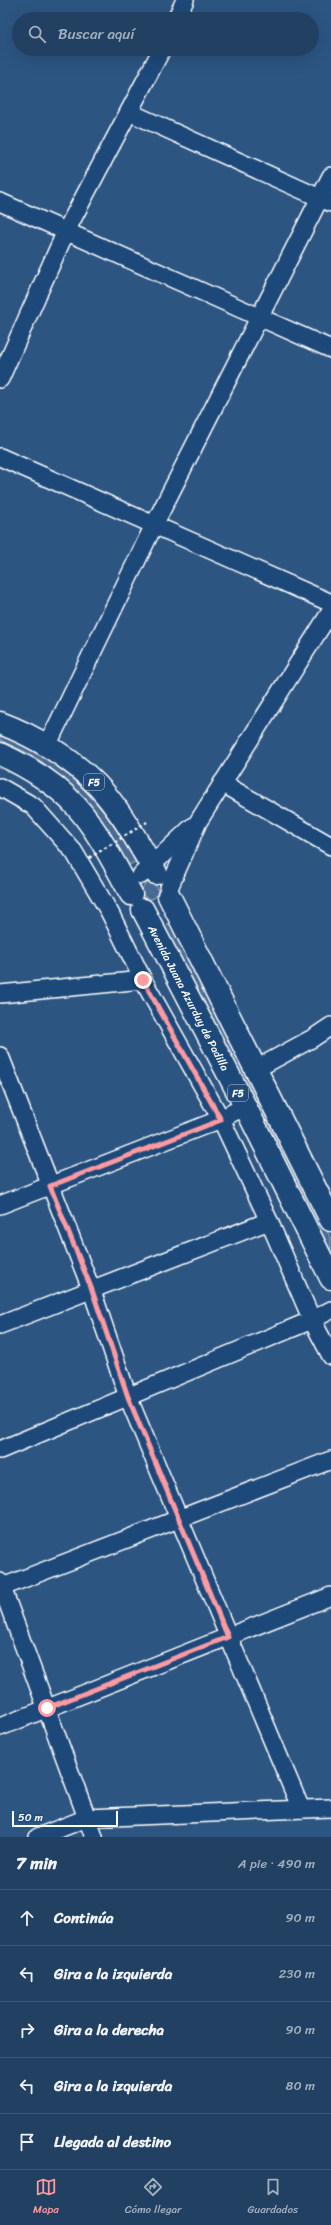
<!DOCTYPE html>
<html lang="es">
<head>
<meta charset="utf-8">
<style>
  :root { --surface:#214062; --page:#2d4b6b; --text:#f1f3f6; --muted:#a2afbe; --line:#3e5977; --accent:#ff9aa2 }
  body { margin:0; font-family:Sriracha,sans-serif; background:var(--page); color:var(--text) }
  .scale { position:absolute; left:12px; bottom:10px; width:106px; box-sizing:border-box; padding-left:4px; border:2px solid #fff; border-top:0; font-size:11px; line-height:14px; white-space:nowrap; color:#fff; -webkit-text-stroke:3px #1f4a7a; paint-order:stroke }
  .stop { position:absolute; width:12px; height:12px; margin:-9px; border:3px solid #ff9aa2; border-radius:50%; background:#fff }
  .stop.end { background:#ff9aa2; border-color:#fff; box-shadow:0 1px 4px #0008 }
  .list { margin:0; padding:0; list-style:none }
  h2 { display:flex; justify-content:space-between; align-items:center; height:52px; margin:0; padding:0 16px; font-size:17px }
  h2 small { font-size:13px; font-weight:400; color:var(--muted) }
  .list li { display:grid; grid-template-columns:26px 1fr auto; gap:12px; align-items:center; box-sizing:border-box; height:56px; padding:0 16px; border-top:1px solid var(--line) }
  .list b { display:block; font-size:15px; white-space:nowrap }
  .list em { font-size:13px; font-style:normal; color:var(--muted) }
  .icon { flex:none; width:22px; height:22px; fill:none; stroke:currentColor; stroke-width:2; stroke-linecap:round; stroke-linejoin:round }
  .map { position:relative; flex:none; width:331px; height:1837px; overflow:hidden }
  .search { position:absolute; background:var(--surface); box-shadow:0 4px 16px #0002; left:12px; right:12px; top:12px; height:44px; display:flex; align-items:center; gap:10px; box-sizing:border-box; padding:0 14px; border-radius:22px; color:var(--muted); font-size:15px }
  .sheet { height:332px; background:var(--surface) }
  nav { display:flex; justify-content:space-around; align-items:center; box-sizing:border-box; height:56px; border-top:1px solid var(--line); background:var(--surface); font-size:11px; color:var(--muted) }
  nav a { display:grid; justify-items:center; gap:2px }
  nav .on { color:var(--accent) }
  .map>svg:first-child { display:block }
  .green { fill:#486b92; stroke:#a4b5c8 }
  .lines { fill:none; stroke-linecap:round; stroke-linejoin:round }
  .minor-casing { stroke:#fff; stroke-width:20 }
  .highway-casing { stroke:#fff; stroke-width:25 }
  .minor { stroke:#1f4a7a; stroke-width:17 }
  .highway { stroke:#1f4a7a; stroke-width:22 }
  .path-bridge { stroke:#fff; stroke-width:2.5; stroke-dasharray:3 3; stroke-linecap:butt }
  .route { stroke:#ff9aa2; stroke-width:5 }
  .labels { text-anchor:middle; stroke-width:3; stroke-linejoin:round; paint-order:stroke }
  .shield { fill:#1f4a7a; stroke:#bcc9d7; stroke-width:1 }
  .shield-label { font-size:10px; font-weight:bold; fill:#fff }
  .street-label { font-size:11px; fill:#fff; stroke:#1f4a7a }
</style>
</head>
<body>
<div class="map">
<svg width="331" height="1837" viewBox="0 0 331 1837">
  <rect width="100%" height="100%" fill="#2c5582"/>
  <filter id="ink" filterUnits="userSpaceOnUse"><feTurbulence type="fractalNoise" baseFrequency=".025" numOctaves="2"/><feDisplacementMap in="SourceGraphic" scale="8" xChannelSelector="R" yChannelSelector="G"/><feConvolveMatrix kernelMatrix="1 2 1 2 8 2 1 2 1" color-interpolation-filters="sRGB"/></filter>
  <g filter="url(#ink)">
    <!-- green -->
    <g class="green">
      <path d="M0,734C22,745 44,755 63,771C94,795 116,828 137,861L129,865C103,823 76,783 33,756C23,750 11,746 0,740Z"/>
      <circle cx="150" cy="891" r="8"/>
      <polygon points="171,922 331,1239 331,1257 164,927"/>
    </g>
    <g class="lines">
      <!-- minor casing -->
      <g class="minor-casing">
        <g id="minor">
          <polyline points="176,19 185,0"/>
          <polyline points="129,112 331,203"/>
          <polyline points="0,202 331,349"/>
          <polyline points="0,379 66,231 162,49"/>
          <polyline points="0,457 331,603"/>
          <polyline points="47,746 154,525 331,176"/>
          <polyline points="222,783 331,846"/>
          <polyline points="0,787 33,806 74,852 110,913 143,980 221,1119 269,1221 312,1320 331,1356"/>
          <polyline points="141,875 192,827"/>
          <polyline points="169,888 198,822 331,611"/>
          <polyline points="0,994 143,980"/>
          <polyline points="0,1056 92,1291 128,1397 301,1809"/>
          <polyline points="256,1069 313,1038 331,1026"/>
          <polyline points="0,1205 221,1119 245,1106"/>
          <polyline points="0,1325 269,1221"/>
          <polyline points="0,1450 312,1320 331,1310"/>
          <polyline points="0,1582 94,1837"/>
          <polyline points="0,1588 331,1460"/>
          <polyline points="0,1727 331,1596"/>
          <polyline points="38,1837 87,1818 331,1808"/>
        </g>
      </g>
      <!-- highway casing -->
      <g class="highway-casing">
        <g id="highway">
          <path d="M0,723C35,736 71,758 97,785C121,810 138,843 156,873"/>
          <path d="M0,754C77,789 92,823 131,894"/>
          <polyline points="169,896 331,1220"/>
          <path id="s1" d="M143,910L245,1106L331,1278"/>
        </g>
      </g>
      <!-- minor -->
      <use href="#minor" class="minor"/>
      <!-- highway -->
      <use href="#highway" class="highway"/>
      <!-- path-bridge -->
      <polyline class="path-bridge" points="89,858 147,822"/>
    </g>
  </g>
  <g class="lines" filter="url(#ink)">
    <!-- route -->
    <polyline class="route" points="47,1708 228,1637 128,1397 92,1290 50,1186 221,1120 143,980"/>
  </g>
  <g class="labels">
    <!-- shield labels -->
    <g class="shield">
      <rect x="84" y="774" width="20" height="16" rx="3"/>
      <rect x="228" y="1085" width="20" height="16" rx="3"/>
    </g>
    <g class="shield-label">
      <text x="94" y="786">F5</text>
      <text x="238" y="1097">F5</text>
    </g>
    <!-- street labels -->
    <g class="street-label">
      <text dy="4" stroke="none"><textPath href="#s1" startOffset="99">Avenida Juana Azurduy de Padilla</textPath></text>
    </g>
  </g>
</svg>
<div class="scale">50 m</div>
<div class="stop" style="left:47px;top:1708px"></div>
<div class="stop end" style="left:143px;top:980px"></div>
<div class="search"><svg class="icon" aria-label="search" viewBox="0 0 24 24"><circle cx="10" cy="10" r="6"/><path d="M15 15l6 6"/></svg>Buscar aquí</div>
</div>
<section class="sheet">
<h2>7 min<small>A pie · 490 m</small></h2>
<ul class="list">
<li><svg class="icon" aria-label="ahead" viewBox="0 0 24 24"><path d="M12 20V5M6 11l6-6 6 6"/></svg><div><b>Continúa</b></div><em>90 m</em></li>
<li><svg class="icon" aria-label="left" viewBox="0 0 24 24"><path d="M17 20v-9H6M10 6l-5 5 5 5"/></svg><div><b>Gira a la izquierda</b></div><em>230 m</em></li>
<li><svg class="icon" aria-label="right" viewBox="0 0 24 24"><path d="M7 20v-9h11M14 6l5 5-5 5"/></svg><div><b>Gira a la derecha</b></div><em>90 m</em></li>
<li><svg class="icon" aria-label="left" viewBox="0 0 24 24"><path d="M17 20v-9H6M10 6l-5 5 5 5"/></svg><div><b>Gira a la izquierda</b></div><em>80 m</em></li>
<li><svg class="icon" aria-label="arrive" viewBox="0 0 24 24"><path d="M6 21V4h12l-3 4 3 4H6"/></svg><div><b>Llegada al destino</b></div></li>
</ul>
</section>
<nav>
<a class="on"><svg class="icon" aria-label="map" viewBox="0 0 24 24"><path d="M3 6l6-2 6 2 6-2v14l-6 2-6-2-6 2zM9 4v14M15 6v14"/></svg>Mapa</a>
<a><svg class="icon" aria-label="directions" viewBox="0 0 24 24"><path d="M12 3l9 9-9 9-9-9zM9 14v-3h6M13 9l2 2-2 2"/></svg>Cómo llegar</a>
<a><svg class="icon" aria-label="saved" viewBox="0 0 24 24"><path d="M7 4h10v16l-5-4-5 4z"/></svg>Guardados</a>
</nav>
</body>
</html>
